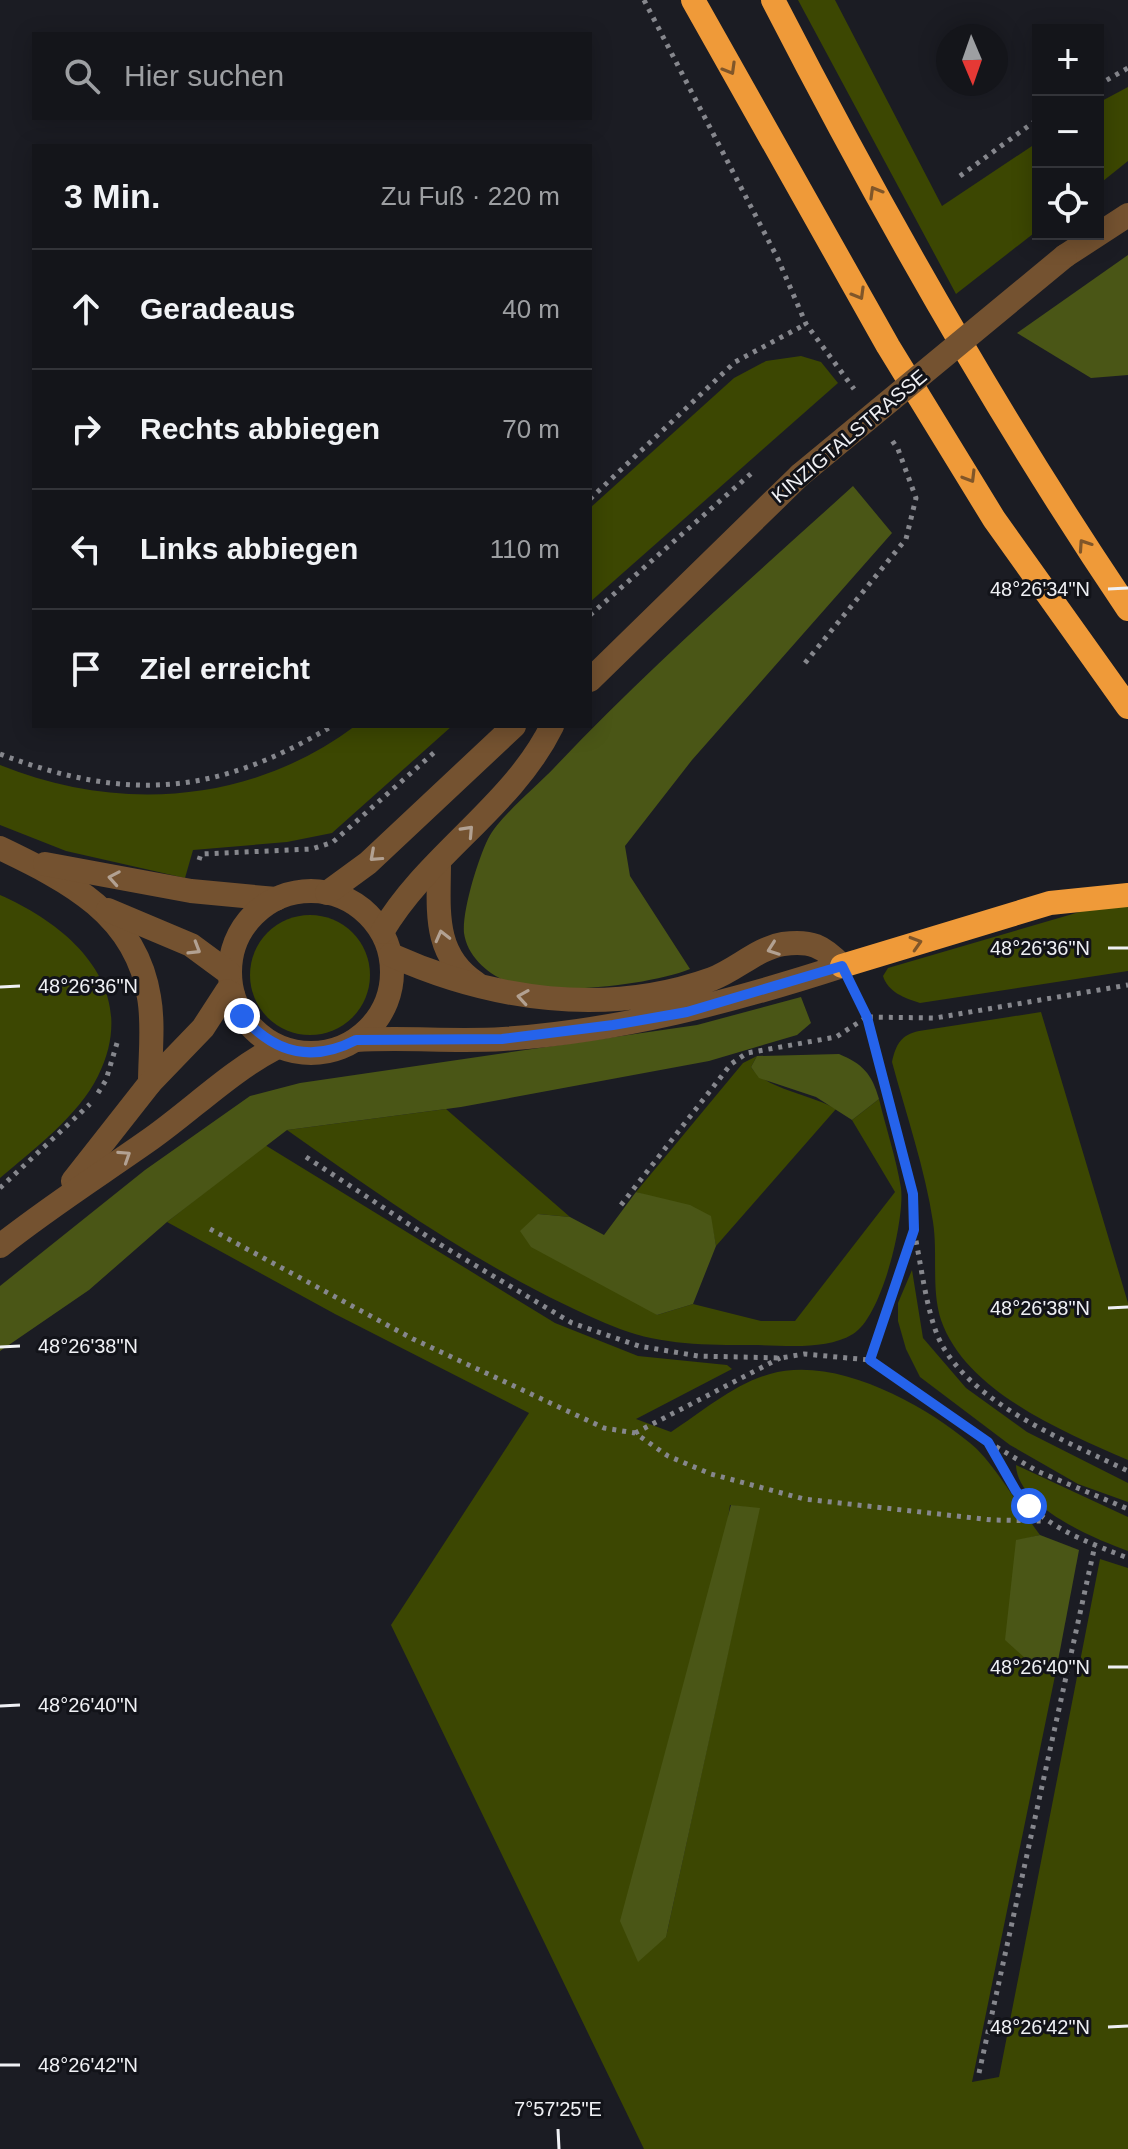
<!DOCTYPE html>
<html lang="de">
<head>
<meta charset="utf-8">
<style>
  :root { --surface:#14151a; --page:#1d1e23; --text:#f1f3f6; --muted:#9d9fa2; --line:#333439 }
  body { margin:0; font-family:Helvetica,sans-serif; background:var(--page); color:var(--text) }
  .controls { position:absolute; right:24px; top:24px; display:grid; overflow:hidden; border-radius:0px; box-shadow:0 4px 20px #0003 }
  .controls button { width:72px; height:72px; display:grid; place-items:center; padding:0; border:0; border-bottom:2px solid var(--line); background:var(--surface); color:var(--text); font:40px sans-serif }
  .compass { position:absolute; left:936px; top:24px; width:72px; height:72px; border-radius:50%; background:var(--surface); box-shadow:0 4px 20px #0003; rotate:178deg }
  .stop { position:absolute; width:24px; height:24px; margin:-18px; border:6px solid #2563eb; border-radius:50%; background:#fff }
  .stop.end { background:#2563eb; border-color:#fff; box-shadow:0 2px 8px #0008 }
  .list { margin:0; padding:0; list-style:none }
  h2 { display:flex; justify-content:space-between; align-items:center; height:104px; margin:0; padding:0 32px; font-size:34px }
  h2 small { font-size:26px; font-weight:400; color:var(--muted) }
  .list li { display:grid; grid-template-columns:52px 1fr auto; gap:24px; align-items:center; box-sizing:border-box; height:120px; padding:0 32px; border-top:2px solid var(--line) }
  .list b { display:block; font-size:30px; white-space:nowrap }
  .list em { font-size:26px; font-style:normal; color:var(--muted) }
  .icon { flex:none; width:44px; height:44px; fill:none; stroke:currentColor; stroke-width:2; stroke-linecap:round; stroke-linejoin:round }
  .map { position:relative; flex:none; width:1128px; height:2149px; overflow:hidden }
  .search { position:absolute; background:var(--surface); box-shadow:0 4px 20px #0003; left:32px; top:32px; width:560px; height:88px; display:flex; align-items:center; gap:20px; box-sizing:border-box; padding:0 28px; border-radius:0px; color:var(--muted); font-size:30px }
  .panel { position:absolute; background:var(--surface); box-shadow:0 4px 20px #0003; left:32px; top:144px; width:560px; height:584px; border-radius:0px }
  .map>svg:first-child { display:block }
  .green { fill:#3c4702; fill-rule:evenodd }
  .forest { fill:#4a5616 }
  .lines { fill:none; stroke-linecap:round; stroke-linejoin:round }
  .path { stroke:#86878d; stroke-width:5; stroke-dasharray:4 6; stroke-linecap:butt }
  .minor { stroke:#745230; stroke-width:24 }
  .highway { stroke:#ef9a39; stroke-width:24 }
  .minor-bridge { stroke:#745230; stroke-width:24 }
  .oneway { stroke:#805629 }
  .oneway2 { stroke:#b2a192 }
  .route { stroke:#2563eb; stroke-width:10 }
  .ticks { fill:none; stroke:#eff0f4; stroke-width:3 }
  .labels { text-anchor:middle; stroke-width:6; stroke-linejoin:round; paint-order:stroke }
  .street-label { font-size:20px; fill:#eff0f4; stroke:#121319 }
  .ticks-label { font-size:20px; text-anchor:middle; fill:#eff0f4; stroke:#121319; stroke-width:6; stroke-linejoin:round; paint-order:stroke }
</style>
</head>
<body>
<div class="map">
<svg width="1128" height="2149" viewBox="0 0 1128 2149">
  <rect width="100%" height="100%" fill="#1b1c23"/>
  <!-- green -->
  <g class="green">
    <polygon points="798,0 835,0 942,206 1038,142 1038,230 956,294"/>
    <polygon points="1128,87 1128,161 1098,185 1098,103"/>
    <polygon points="801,356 821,362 838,383 590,602 590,508 734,378 766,361"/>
    <path d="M355,726H452L332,833L287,842L193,850L185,878L66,851L0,825V765C118,813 251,804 355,726Z"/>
    <path d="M0,895C73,927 141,990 98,1076C79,1115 33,1150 0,1178Z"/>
    <path d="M1128,904V971L920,1003C904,998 888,992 883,976L888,968L1100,906Z"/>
    <circle cx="310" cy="975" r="60"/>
    <path d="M1041,1012L1128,1303V1460C1064,1432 966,1392 941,1320C931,1289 938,1254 933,1222C925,1169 906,1114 892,1062C896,1044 901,1035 919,1031Z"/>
    <path d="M757,1056L751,1067C767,1090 811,1094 836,1109L716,1246L710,1216L636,1192L743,1063Z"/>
    <path d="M879,1099C886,1128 896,1158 901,1188C905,1219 882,1317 853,1334C825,1351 783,1345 751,1345C707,1345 662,1345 620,1329C500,1281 392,1204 287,1130L446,1109L570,1217L538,1214L657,1315L693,1304L761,1321H795L895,1192L852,1120Z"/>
    <path d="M265,1145L555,1323L638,1356L727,1365L732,1369L636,1419L671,1432C702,1412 734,1384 770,1374C834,1355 922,1403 970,1443C993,1461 1021,1510 1040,1535L1016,1541L1026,1659L1057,1666L972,2082L999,2077L1100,1559L1128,1568V2149H644L391,1625L529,1413L335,1314L167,1222ZM730,1505L759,1509L666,1937Z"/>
    <polygon points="912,1270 923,1338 966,1388 1027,1432 1128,1483 1128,1502 1078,1484 1010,1445 920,1377 906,1349 898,1321 898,1303"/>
    <path d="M1016,1465L1128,1517V1551C1095,1539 1017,1507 1016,1465Z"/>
  </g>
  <!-- forest -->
  <g class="forest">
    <polygon points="1128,255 1128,375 1091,378 1017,333"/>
    <path d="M853,486L892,533L692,760L625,846L630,876L690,969C651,985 546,997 506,981C486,973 467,955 464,933C462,911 478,859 488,839C499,817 536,787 554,768C648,668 752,578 853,486Z"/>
    <polygon points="801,997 811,1023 797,1035 709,1061 461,1107 287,1130 167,1222 89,1290 0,1351 0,1286 145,1170 250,1096 300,1083 697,1025"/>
    <path d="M839,1054C863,1064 872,1074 879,1099L852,1120L816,1097L759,1078L751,1067L757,1056Z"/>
    <polygon points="636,1192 690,1205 711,1216 716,1246 693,1304 657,1315 531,1247 520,1231 538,1214 570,1217 604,1235"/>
    <polygon points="731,1505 760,1508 666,1937 638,1962 620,1921"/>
    <polygon points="1040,1535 1079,1550 1057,1666 1026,1659 1005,1640 1016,1540"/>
  </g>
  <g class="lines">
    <!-- path -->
    <g class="path">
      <polyline points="644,0 778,259 806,324 854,389"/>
      <polyline points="1098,85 1128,68"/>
      <polyline points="960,176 1038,119"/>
      <polyline points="590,499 735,362 806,324"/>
      <polyline points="590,615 754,471"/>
      <polyline points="805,663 906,539 916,498 898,449 891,439"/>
      <path d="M0,754C127,802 215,796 332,726"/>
      <polyline points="199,860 201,854 312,849 333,842 437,750"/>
      <polyline points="854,992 867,1017 935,1018 1128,985"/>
      <polyline points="98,1093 106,1080 117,1043"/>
      <polyline points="306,1157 436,1242 572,1323 639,1346 698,1356 781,1358 804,1354 870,1360 988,1442 1037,1471 1128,1509"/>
      <polyline points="0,1188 90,1104"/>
      <polyline points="621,1205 731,1064 747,1053 836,1037 867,1017 913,1194 914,1230 870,1360"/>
      <polyline points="210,1229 413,1339 604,1428 635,1433 668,1456 711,1474 804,1499 992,1520 1043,1521"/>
      <path d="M914,1231C921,1263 926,1310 939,1339C969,1403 1068,1442 1128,1471"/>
      <polyline points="635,1433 780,1358"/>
      <path d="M989,1443C1020,1516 1058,1531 1128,1558"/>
      <polyline points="979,2073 1095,1545"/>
    </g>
    <!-- minor -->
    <g class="minor">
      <polyline points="1065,256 1128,215"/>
      <polyline points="590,680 800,475"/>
      <path d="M0,848C69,881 136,915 149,997C154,1025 150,1055 150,1083"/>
      <path d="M439,862C439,909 432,954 476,983"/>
      <polyline points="45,864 191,891 276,899"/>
      <circle cx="311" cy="972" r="81"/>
      <polyline points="327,893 368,863 514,726"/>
      <polyline points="108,910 191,945 229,973"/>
      <path d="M382,932C427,855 512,807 552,726"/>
      <path d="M356,1040C405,1037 454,1042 503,1039C619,1031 731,1002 842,966C823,946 811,940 783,944C758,948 736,970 712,979C606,1017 491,1000 391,955"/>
      <polyline points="73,1181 150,1083 203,1028 227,991 233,995"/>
      <path d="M0,1246C49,1207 101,1174 152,1138C194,1108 231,1071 277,1047"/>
    </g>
    <!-- highway -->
    <g class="highway">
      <polyline points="693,0 888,346 994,519 1128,707"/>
      <path d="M773,0C880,208 997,415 1128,609"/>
      <polyline points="842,966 1050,903 1128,895"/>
    </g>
    <!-- minor-bridge -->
    <polyline class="minor-bridge" points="800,475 1065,256"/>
  </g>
  <!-- one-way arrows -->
  <defs><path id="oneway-chevron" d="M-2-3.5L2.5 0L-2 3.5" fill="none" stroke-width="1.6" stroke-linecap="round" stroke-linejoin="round" transform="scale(2)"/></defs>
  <g class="oneway">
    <use href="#oneway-chevron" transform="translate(730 69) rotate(60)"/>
    <use href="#oneway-chevron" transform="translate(875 192) rotate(-120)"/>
    <use href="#oneway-chevron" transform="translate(859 294) rotate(60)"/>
    <use href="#oneway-chevron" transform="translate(970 477) rotate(59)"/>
    <use href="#oneway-chevron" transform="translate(1084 545) rotate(-124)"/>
    <use href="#oneway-chevron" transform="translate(916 943) rotate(-17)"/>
  </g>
  <g class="oneway2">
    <use href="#oneway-chevron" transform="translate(468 831) rotate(-47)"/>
    <use href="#oneway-chevron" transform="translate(375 856) rotate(138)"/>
    <use href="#oneway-chevron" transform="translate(114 878) rotate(-170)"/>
    <use href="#oneway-chevron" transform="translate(442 936) rotate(-104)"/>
    <use href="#oneway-chevron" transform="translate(195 949) rotate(31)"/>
    <use href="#oneway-chevron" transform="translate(773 949) rotate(160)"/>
    <use href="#oneway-chevron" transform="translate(523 997) rotate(-171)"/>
    <use href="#oneway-chevron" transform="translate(125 1156) rotate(-33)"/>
  </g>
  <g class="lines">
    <!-- route -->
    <path class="route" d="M242,1016C274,1053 312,1063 356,1040L502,1039L613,1025L687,1012L842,966L867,1017L913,1194L914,1230L870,1360L988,1442L1016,1491L1029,1506"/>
  </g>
  <!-- ticks -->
  <path class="ticks" d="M1108,589L1128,588M1108,948H1128M0,987L20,986M1108,1308L1128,1307M0,1347L20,1346M1108,1667H1128M0,1706L20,1705M1108,2027L1128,2026M0,2065H20M558,2129L559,2149"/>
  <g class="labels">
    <!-- street labels -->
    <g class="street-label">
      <text transform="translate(849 436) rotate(-40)" y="7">KINZIGTALSTRASSE</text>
    </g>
  </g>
  <g class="ticks-label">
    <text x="1040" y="596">48°26'34"N</text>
    <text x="1040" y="955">48°26'36"N</text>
    <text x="88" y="993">48°26'36"N</text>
    <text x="1040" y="1315">48°26'38"N</text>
    <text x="88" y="1353">48°26'38"N</text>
    <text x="1040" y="1674">48°26'40"N</text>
    <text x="88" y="1712">48°26'40"N</text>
    <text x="1040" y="2034">48°26'42"N</text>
    <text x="88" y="2072">48°26'42"N</text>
    <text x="558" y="2116">7°57'25"E</text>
  </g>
</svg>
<div class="controls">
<button>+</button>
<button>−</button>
<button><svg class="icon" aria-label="locate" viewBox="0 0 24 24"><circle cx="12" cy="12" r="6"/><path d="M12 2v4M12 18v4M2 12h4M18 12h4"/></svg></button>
</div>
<svg class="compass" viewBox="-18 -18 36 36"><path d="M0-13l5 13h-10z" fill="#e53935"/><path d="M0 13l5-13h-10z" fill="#9d9fa2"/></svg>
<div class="stop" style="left:1029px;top:1506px"></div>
<div class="stop end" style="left:242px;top:1016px"></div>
<div class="search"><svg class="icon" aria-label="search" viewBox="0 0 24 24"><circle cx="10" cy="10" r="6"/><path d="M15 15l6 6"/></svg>Hier suchen</div>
<section class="panel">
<h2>3 Min.<small>Zu Fuß · 220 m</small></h2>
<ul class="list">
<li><svg class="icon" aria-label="ahead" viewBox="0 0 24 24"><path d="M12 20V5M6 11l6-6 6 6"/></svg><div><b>Geradeaus</b></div><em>40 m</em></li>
<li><svg class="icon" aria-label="right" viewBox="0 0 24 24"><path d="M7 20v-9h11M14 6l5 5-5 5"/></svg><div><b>Rechts abbiegen</b></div><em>70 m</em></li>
<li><svg class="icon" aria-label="left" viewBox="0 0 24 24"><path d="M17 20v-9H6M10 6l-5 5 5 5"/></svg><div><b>Links abbiegen</b></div><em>110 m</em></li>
<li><svg class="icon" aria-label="arrive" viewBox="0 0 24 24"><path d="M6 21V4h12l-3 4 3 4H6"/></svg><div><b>Ziel erreicht</b></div></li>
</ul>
</section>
</div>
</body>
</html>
